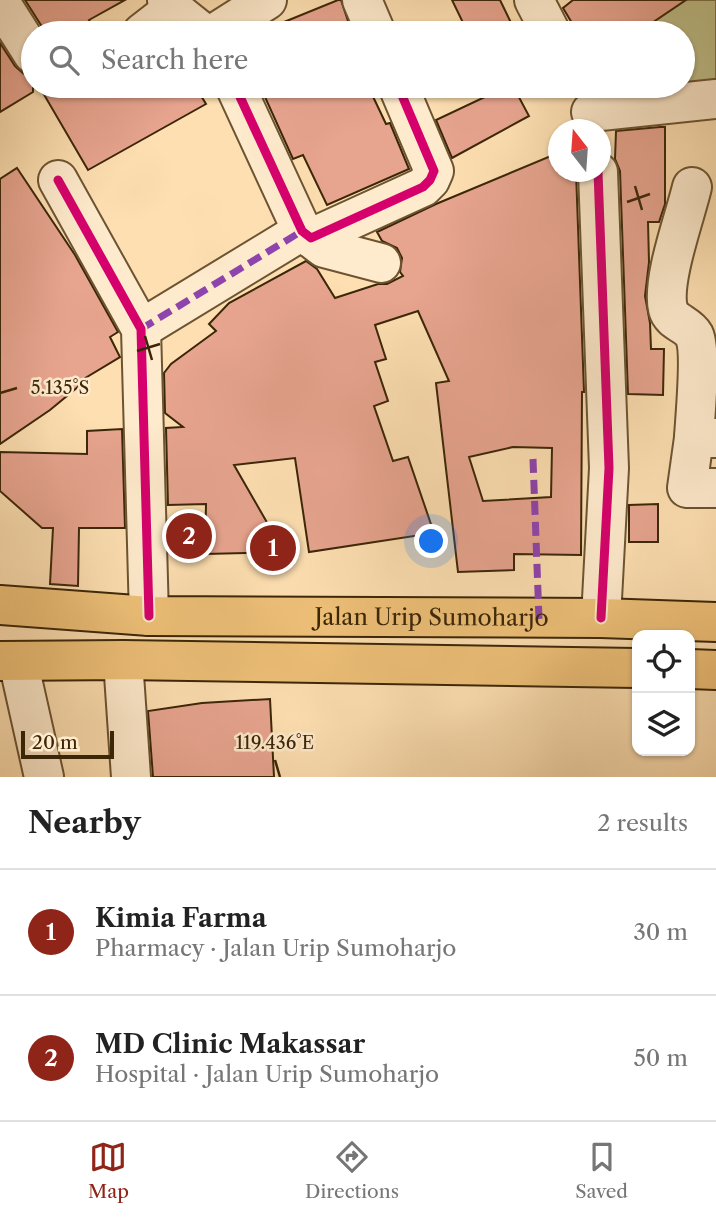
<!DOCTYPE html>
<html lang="en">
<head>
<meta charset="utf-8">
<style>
  :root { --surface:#fff; --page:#f2f2f2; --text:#222; --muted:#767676; --line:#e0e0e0; --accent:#8f2418 }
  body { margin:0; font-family:"Libre Caslon Text",serif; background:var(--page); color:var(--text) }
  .controls { position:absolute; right:21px; bottom:21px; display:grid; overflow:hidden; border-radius:14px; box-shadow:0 2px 5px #0004 }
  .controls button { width:63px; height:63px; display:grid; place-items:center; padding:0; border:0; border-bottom:2px solid var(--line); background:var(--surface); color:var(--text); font:35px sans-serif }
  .compass { position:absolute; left:548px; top:119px; width:63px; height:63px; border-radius:50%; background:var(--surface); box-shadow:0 2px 5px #0004; rotate:343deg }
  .scale { position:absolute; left:21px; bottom:18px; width:93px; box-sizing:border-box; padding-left:7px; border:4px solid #3b2608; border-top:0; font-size:19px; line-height:24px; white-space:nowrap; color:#3b2608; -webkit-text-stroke:5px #feeacc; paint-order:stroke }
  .you { position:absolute; left:432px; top:542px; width:24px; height:24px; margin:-18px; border:5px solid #fff; border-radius:50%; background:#1a73e8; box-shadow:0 0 0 10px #1a73e833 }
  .badge { display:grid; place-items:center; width:46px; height:46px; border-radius:50%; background:var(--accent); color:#fff; font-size:23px; font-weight:700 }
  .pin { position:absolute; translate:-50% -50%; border:4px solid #fff; box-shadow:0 2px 7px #0006 }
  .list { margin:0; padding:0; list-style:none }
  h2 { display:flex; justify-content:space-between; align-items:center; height:91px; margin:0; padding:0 28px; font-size:30px }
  h2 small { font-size:23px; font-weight:400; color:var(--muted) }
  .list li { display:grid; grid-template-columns:46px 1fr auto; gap:21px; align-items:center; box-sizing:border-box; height:126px; padding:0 28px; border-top:2px solid var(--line) }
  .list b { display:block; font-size:26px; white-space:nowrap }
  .list p { margin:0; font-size:23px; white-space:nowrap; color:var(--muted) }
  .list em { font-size:23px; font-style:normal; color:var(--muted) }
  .icon { flex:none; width:38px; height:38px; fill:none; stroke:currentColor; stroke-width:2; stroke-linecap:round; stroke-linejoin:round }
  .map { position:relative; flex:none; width:716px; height:777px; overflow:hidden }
  .search { position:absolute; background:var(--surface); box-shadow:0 2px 5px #0004; left:21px; right:21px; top:21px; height:77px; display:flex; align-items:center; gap:18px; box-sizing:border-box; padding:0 24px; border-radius:38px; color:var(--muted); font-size:26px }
  .sheet { height:343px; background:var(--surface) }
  nav { display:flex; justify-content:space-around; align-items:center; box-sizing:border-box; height:98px; border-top:2px solid var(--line); background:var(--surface); font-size:19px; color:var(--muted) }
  nav a { display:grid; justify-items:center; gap:4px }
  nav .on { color:var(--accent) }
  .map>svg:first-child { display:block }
  .green { fill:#c0c18b; stroke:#7e744a; stroke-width:2 }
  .building { fill:#e7a48f; stroke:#3b2608; stroke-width:2; fill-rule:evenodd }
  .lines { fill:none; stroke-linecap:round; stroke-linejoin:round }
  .minor-casing { stroke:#6c5432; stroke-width:42 }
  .highway-casing { stroke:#3b2608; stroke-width:42 }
  .minor { stroke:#feeacc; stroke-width:38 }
  .highway { stroke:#eec078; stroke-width:38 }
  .quiet { stroke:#8e44ad; stroke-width:7; stroke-dasharray:14 7; stroke-linecap:butt }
  .cycleway-casing { stroke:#feeacc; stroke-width:13 }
  .cycleway { stroke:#d6006c; stroke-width:9 }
  .ticks { fill:none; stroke:#3b2608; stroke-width:2.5 }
  .labels { text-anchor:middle; stroke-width:5; stroke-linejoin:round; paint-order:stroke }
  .street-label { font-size:23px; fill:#3b2608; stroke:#feeacc }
  .ticks-label { font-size:18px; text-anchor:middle; fill:#3b2608; stroke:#feeacc; stroke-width:5; stroke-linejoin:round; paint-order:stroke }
</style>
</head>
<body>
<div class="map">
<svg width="716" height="777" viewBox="0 0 716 777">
  <rect width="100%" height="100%" fill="#fddfb1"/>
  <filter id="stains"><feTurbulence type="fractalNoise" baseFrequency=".00286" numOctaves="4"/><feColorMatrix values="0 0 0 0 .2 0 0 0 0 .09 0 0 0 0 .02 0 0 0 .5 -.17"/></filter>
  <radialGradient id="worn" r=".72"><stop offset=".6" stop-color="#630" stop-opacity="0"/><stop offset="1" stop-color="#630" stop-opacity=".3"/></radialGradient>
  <!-- green -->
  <polygon class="green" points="635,0 716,0 716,87 638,95 638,86 683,86 683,33 636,33"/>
  <!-- building -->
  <g class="building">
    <polygon points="25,0 125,0 89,20 97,33 46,33"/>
    <polygon points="338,0 341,0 352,33 257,33"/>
    <polygon points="452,0 500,0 516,33 468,33"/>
    <polygon points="573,0 686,0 637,33 578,33 563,8"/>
    <polygon points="0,43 15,66 24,74 33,76 33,92 0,112"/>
    <polygon points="39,86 195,86 206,104 88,170"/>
    <polygon points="260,86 368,86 386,124 390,123 409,169 327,205 303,155 293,159"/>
    <polygon points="508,86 513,86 529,116 452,158 436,120"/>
    <polygon points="660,127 665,127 665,204 659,222 648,222 649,262 645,296 650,323 651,349 664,349 663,395 628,394 620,171 615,159 616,131"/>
    <path d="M558,153V172H576L584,392H582L581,555L514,554V570L458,572L436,383L449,381L418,311L375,325L386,359L375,362L388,401L374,406L393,461L408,457L434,533L309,552L295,458L234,465L284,552L205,554L206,504L168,505L166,428L183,427L165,413L164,373L171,364L216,331L209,324L229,303L306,261L317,269L335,298L378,284H387L403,276L400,272L402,258L397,248L382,241L377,232L436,204ZM513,447L552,448L551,497L483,501L469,457Z"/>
    <polygon points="17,168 75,255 118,332 110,337 120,357 77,383 79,386 50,410 0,444 0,179"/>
    <polygon points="122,429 125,528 79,528 78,586 50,584 53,528 42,528 0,491 0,452 87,454 87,431"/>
    <polygon points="658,504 658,542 629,542 629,505"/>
    <polygon points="270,699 274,777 153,777 148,711 202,703"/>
  </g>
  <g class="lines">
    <!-- minor casing -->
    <g class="minor-casing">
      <g id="minor">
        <polyline points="167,0 173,9 203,33"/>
        <polyline points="362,0 376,33"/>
        <polyline points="534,0 551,33"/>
        <polyline points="0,2 33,54"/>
        <polyline points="142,33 173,9"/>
        <polyline points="215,33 267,0"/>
        <polyline points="235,86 302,231 311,238 423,187 430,180 434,171 398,86"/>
        <polyline points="591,112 716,99"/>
        <polyline points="598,172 609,468 601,618"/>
        <polyline points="58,180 141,329 149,616"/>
        <path d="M692,187C685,217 661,281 668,309C671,322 688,324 694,335C702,351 695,417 694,438H716"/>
        <polyline points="311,238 324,248 381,263"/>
        <polyline points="141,329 302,231"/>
        <polyline points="694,438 687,488 716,488"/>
        <polyline points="123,660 131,777"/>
        <polyline points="18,661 44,777"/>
      </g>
    </g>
    <!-- highway casing -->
    <g class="highway-casing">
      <g id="highway">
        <path id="s1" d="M0,605L149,616L601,618L716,622"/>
        <polyline points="0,661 123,660 637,668"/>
        <polyline points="690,669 716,670"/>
      </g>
    </g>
    <!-- minor -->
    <use href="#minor" class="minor"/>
    <!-- highway -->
    <use href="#highway" class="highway"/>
    <!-- quiet -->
    <g class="quiet">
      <polyline points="141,329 302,231"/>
      <polyline points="533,459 539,619"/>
    </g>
    <!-- cycleway casing -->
    <g class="cycleway-casing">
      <g id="cycleway">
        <polyline points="235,86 302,231 311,238 423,187 430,180 434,171 398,86"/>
        <polyline points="598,172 609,468 601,618"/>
        <polyline points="58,180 141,329 149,616"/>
      </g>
    </g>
    <!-- cycleway -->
    <use href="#cycleway" class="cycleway"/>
  </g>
  <!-- ticks -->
  <path class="ticks" d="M635,186L642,210M627,202L650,194M145,336L152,360M137,351L160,344M0,393L17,388M275,760L280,777"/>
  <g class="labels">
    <!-- street labels -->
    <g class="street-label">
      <text dy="8" stroke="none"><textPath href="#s1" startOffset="432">Jalan Urip Sumoharjo</textPath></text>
    </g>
  </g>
  <g class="ticks-label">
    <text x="60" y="394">5.135°S</text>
    <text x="275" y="749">119.436°E</text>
  </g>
  <rect width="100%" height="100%" filter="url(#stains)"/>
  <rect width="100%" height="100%" fill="url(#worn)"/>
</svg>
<div class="controls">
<button><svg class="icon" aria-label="locate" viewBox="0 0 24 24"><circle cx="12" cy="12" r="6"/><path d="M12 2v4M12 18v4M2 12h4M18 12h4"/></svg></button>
<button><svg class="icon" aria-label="layers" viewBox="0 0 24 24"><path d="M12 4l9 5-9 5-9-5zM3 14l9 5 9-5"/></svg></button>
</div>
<svg class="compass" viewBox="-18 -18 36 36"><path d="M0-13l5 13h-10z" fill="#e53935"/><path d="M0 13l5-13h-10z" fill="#767676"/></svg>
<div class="scale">20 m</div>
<div class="you"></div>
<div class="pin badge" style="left:273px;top:548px">1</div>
<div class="pin badge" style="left:189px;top:536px">2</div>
<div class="search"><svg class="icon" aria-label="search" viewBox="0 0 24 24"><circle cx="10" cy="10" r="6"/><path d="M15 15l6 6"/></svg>Search here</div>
</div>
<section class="sheet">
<h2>Nearby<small>2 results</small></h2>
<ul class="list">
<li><span class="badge">1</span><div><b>Kimia Farma</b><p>Pharmacy · Jalan Urip Sumoharjo</p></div><em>30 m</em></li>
<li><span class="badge">2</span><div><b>MD Clinic Makassar</b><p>Hospital · Jalan Urip Sumoharjo</p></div><em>50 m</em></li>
</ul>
</section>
<nav>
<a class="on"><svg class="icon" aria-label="map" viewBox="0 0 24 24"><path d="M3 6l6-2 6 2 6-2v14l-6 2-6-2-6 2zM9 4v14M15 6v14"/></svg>Map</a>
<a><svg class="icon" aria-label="directions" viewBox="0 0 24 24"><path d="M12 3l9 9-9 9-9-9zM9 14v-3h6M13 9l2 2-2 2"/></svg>Directions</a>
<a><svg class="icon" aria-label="saved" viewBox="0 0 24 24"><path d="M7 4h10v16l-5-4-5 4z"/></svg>Saved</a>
</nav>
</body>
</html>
